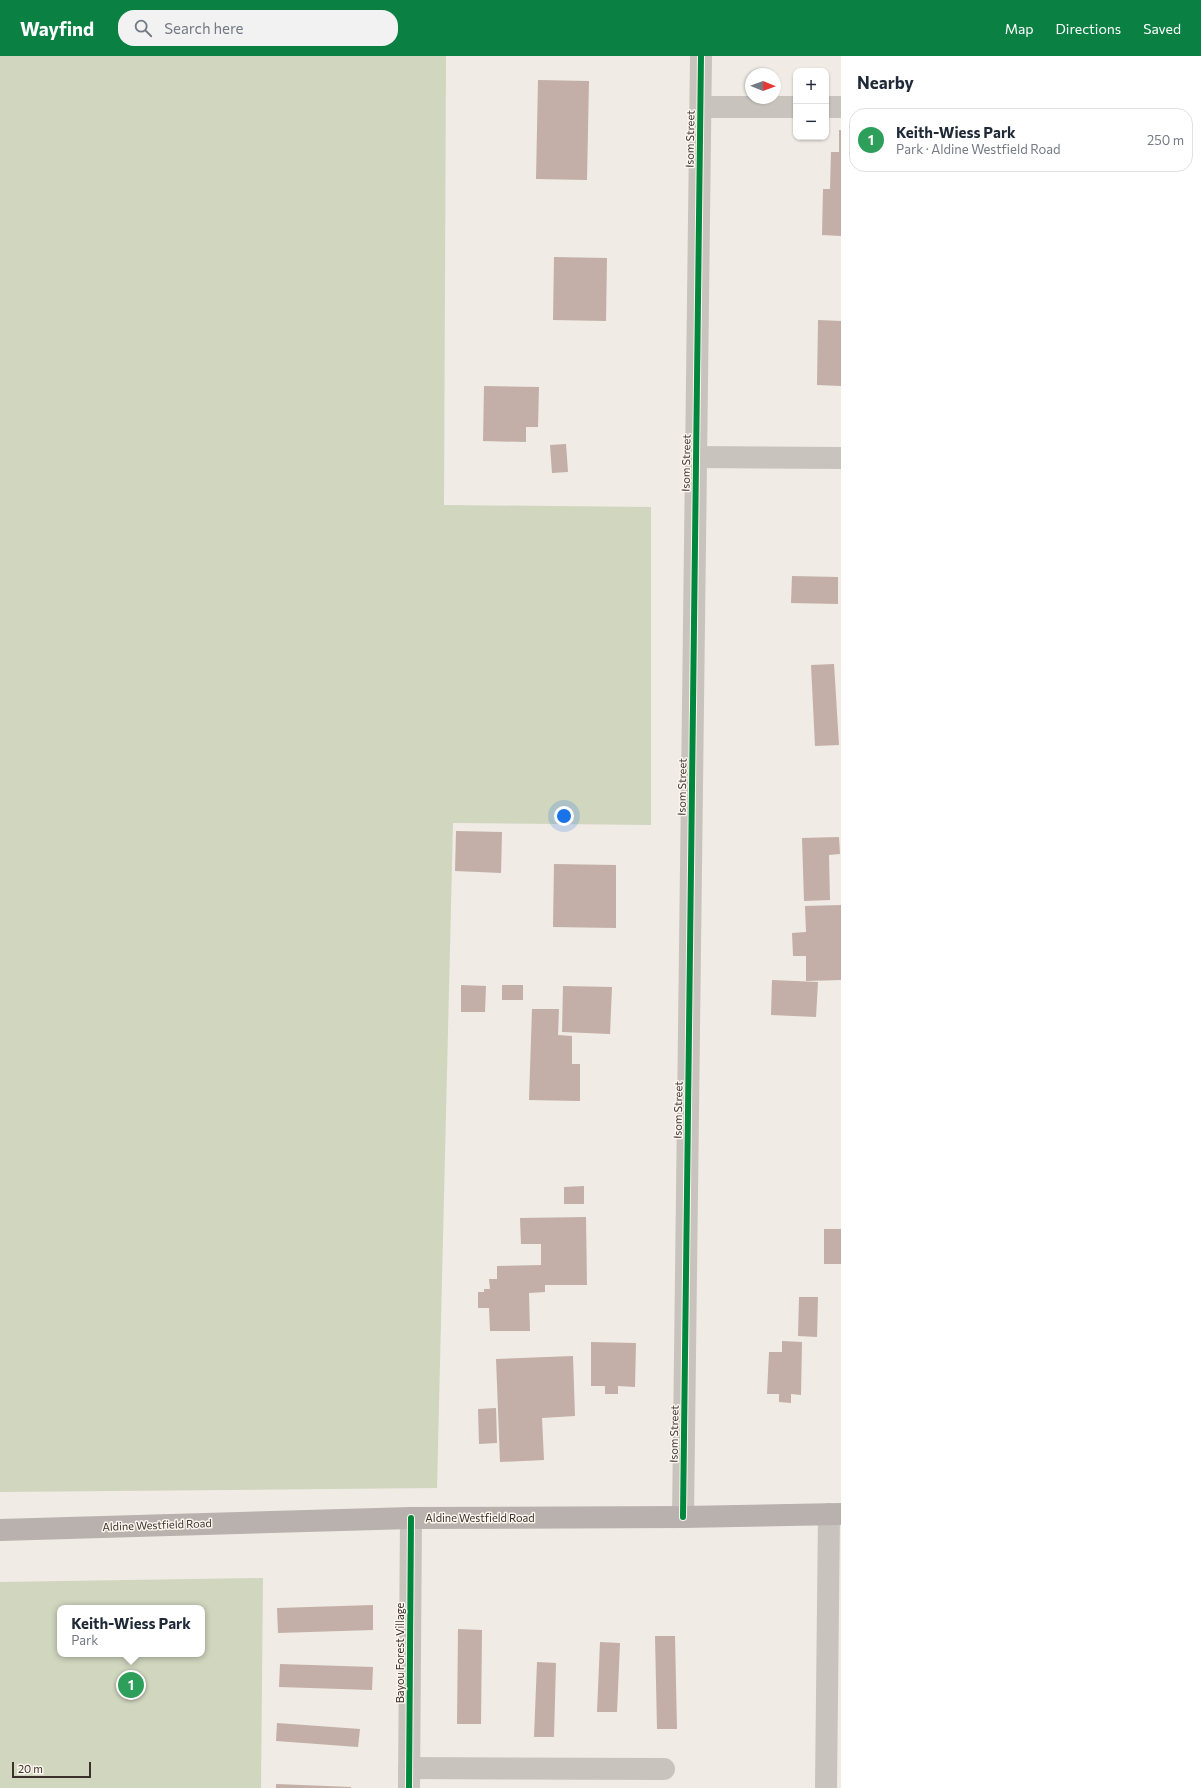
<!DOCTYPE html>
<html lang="en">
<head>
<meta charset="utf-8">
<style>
  :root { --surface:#fff; --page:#f2f2f3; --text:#1f2937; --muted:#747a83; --line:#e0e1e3; --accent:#0b8043 }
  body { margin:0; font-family:Commissioner,sans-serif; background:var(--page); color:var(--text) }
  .controls { position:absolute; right:12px; top:12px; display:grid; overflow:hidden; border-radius:8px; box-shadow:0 1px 3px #0004 }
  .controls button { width:36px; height:36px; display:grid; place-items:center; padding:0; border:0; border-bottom:1px solid var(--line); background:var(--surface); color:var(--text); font:20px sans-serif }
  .compass { position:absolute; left:745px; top:12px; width:36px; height:36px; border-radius:50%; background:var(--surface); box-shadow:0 1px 3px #0004; rotate:91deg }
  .scale { position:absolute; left:12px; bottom:10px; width:79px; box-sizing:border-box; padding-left:4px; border:2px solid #3b302b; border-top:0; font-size:11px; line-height:14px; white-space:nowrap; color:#3b302b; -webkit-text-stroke:3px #fbf5ee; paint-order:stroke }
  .you { position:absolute; left:564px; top:760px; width:14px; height:14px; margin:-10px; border:3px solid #fff; border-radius:50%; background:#1a73e8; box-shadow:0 0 0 6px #1a73e833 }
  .badge { display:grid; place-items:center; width:26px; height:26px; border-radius:50%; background:var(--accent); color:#fff; font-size:13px; font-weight:700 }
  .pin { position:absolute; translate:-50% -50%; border:2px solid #fff; box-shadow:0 1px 4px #0006 }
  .popup { position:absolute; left:57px; top:1549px; width:148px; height:52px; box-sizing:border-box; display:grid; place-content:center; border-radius:8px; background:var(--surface); filter:drop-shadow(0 1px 3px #0005); font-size:13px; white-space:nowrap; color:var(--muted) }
  .popup b { font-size:15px; color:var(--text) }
  .popup::after { content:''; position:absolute; left:50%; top:100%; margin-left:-8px; border:8px solid transparent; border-top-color:var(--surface) }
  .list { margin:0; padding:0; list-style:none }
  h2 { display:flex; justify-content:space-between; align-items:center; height:52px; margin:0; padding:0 16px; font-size:17px }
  h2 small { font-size:13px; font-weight:400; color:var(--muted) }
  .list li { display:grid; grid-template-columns:26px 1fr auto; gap:12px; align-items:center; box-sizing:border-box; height:64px; margin:0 8px 8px; padding:0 8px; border:1px solid var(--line); border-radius:16px }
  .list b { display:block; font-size:15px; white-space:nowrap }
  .list p { margin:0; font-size:13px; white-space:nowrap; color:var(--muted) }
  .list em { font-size:13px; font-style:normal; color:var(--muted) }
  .icon { flex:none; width:22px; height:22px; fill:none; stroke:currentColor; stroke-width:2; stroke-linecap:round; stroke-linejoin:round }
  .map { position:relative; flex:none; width:841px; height:1732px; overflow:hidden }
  header { display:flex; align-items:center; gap:24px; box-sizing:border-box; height:56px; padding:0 20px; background:var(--accent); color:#fff }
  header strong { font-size:19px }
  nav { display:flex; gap:22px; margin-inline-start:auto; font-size:14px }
  .search { width:280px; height:36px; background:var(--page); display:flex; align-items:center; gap:10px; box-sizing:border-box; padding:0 14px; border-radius:16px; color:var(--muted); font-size:15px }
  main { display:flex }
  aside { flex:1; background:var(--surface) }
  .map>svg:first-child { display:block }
  .green { fill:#d1d6bf; fill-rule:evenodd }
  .building { fill:#c3afa7 }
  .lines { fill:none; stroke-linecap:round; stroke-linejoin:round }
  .minor { stroke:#c9c3be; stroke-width:22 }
  .major { stroke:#b8b1ad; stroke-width:22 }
  .cycleway-casing { stroke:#fbf5ee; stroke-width:8 }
  .cycleway { stroke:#00873e; stroke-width:6 }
  .labels { text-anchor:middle; stroke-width:3; stroke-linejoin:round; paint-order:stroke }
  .street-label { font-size:11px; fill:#3b302b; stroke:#fbf5ee }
</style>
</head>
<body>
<header>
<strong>Wayfind</strong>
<div class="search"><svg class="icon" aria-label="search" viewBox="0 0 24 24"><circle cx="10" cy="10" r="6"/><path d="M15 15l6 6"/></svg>Search here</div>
<nav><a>Map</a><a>Directions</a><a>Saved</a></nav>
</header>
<main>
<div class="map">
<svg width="841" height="1732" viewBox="0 0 841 1732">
  <rect width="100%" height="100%" fill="#f0ebe5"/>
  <!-- green -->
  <g class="green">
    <polygon points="0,0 446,0 444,449 651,451 651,769 453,767 437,1432 0,1436"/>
    <path d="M263,1522L261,1732H0V1526ZM60,1552H202V1598H60Z"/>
  </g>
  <!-- building -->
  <g class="building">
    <polygon points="538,24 589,25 587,124 536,123"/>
    <polygon points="839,74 841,74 841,180 822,179 823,133 830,133 831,96 839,96"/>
    <polygon points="554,201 607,202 606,265 553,264"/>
    <polygon points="818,264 841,265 841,330 817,329"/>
    <polygon points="484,330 539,331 538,371 526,371 526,386 483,385"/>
    <polygon points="566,388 568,416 552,417 550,389"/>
    <polygon points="792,520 838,521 838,548 791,547"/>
    <polygon points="834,608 839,689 815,690 811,609"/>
    <polygon points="456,775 502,776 501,817 455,815"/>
    <polygon points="839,781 840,798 829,799 830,844 804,845 802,782"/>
    <polygon points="554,808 616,809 616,872 553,871"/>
    <polygon points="841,849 841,924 806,925 806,900 793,900 792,877 806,876 805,850"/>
    <polygon points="772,924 818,926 816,961 771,959"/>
    <polygon points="461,929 486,930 485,956 461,956"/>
    <rect x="502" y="929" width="21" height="15"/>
    <polygon points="563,930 612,931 610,978 562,976"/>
    <polygon points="532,953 559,953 558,979 572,980 572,1008 580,1008 580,1045 529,1044"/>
    <polygon points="584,1130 584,1148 564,1148 564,1131"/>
    <polygon points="586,1161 587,1229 545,1229 545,1236 529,1237 530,1275 490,1275 489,1252 478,1252 478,1236 484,1236 484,1233 490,1233 489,1223 497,1223 497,1210 541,1209 541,1188 521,1188 520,1162"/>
    <rect x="824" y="1173" width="17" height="35"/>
    <polygon points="799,1241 818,1241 817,1281 798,1280"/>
    <polygon points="782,1285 802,1286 801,1339 791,1338 791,1347 779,1346 779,1338 767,1338 769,1296 782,1296"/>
    <polygon points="591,1286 636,1287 635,1331 618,1330 618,1338 605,1338 605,1330 591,1330"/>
    <polygon points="573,1300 575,1360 542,1362 544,1404 500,1406 496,1303"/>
    <polygon points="496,1352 497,1387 479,1388 478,1353"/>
    <polygon points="373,1549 373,1574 278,1577 277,1552"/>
    <polygon points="458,1573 482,1574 481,1668 457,1668"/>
    <polygon points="655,1580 675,1580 677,1673 657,1673"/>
    <polygon points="600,1586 620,1587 617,1656 597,1656"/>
    <polygon points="537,1606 556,1607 554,1681 534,1681"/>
    <polygon points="280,1608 373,1611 372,1634 279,1631"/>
    <polygon points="277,1667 360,1673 358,1691 276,1685"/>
    <polygon points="276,1728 351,1731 351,1732 276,1732"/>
  </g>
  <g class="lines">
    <!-- minor -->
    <g class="minor">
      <polyline points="701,51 796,51"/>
      <polyline points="826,51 841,51"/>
      <polyline points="696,401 841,402"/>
      <polyline points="683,1461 701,0"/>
      <polyline points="409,1712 664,1713"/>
      <polyline points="409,1732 411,1462"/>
      <polyline points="826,1732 829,1458"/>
    </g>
    <!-- major -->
    <polyline class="major" points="0,1474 411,1462 683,1461 841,1458"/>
    <!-- cycleway casing -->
    <g class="cycleway-casing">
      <g id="cycleway">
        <polyline points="683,1461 701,0"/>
        <polyline points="409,1732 411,1462"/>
      </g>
    </g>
    <!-- cycleway -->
    <use href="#cycleway" class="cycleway"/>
  </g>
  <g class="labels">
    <!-- street labels -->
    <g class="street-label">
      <text transform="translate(690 83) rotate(-89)" y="4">Isom Street</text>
      <text transform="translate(686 407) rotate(-89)" y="4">Isom Street</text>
      <text transform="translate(682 731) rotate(-89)" y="4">Isom Street</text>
      <text transform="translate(678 1054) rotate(-89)" y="4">Isom Street</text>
      <text transform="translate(674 1378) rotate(-89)" y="4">Isom Street</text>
      <text x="480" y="1466">Aldine Westfield Road</text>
      <text transform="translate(157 1469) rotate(-2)" y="4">Aldine Westfield Road</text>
      <text transform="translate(400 1597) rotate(-90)" y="4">Bayou Forest Village</text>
    </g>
  </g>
</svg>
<div class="controls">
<button>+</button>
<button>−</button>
</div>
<svg class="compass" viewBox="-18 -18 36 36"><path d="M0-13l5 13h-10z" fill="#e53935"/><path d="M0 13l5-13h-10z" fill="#747a83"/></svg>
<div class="scale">20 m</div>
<div class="you"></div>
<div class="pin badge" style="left:131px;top:1629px;background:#2e9e5b">1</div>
<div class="popup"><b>Keith-Wiess Park</b>Park</div>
</div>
<aside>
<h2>Nearby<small></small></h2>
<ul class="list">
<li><span class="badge" style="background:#2e9e5b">1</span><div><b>Keith-Wiess Park</b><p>Park · Aldine Westfield Road</p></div><em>250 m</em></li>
</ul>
</aside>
</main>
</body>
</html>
